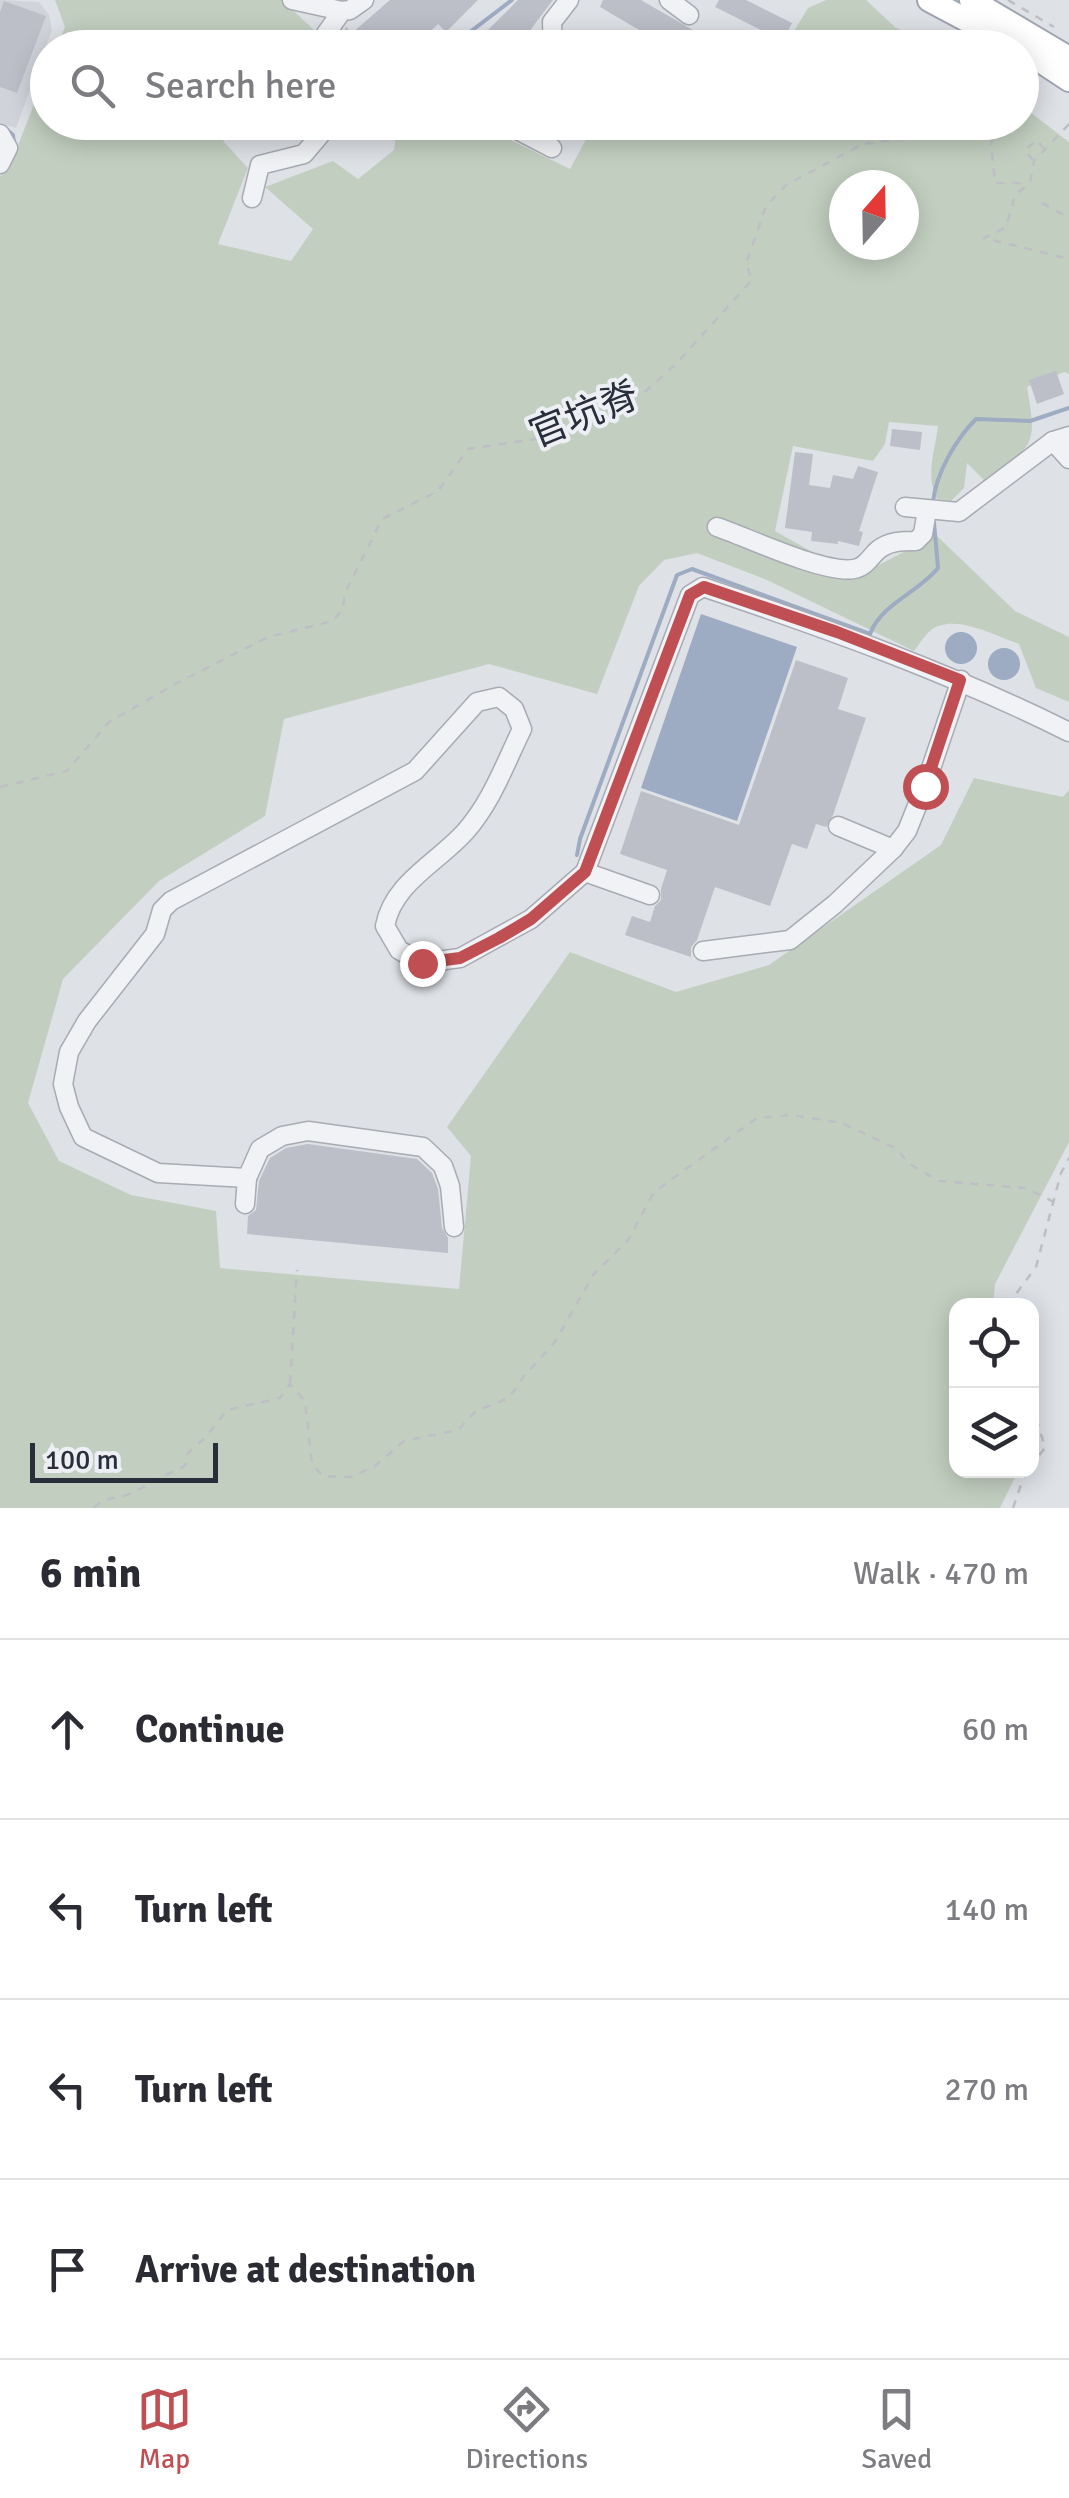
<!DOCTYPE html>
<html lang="en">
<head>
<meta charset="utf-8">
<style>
  :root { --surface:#fff; --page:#f7f7f7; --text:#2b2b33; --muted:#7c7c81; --line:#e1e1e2; --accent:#bf4f53 }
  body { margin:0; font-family:Signika,"Noto Sans TC",sans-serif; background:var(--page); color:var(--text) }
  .controls { position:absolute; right:30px; bottom:30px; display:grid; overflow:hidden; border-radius:20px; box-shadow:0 5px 25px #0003 }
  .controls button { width:90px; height:90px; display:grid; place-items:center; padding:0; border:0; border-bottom:2px solid var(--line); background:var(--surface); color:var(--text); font:50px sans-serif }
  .compass { position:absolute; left:829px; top:170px; width:90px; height:90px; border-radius:50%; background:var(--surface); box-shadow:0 5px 25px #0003; rotate:20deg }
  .scale { position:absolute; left:30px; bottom:25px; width:188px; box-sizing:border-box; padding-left:10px; border:5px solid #292e3b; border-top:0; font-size:28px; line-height:35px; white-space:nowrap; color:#292e3b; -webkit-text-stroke:8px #edeff4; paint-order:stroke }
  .stop { position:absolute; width:30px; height:30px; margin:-22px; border:8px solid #bf4f53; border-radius:50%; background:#fff }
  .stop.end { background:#bf4f53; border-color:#fff; box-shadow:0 2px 10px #0008 }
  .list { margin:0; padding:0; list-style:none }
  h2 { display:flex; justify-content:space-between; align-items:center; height:130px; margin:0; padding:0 40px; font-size:42px }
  h2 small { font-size:32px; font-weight:400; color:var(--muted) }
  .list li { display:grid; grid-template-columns:65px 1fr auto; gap:30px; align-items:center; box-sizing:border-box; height:180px; padding:0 40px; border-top:2px solid var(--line) }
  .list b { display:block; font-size:38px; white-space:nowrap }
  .list em { font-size:32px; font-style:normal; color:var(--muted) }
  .icon { flex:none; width:55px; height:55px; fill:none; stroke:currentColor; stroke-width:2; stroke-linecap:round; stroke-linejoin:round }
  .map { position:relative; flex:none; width:1069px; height:1508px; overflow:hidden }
  .search { position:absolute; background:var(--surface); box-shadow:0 5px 25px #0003; left:30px; right:30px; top:30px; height:110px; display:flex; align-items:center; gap:25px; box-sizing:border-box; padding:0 35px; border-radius:55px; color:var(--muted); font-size:38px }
  .sheet { height:850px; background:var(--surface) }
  nav { display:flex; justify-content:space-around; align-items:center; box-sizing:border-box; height:140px; border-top:2px solid var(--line); background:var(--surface); font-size:28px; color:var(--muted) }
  nav a { display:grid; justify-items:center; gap:5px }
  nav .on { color:var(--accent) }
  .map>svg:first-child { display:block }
  .built { fill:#d1d3db }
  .green { fill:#c2cfc0; fill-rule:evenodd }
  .water { fill:#9dabc3 }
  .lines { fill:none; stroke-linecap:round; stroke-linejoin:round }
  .stream { stroke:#9dabc3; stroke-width:4 }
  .building { fill:#bcbfc8 }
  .minor-casing { stroke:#a8abb3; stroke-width:21 }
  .major-casing { stroke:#9fa4b1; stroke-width:26 }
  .path { stroke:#bdbfc5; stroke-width:2.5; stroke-dasharray:8 8; stroke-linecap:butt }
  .minor { stroke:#f1f2f5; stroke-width:18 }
  .major { stroke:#fff; stroke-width:22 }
  .route { stroke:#bf4f53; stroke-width:12 }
  .labels { text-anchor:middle; stroke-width:8; stroke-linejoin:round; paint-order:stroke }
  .street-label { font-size:38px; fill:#292e3b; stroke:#edeff4 }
</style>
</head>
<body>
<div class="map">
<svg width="1069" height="1508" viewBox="0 0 1069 1508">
  <rect width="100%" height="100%" fill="#dee1e6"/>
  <!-- built -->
  <polygon class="built" points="0,0 39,2 49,15 52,30 16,128 0,123"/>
  <!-- green -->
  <g class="green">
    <polygon points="55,0 282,0 315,31 317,47 57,47 65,27"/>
    <polygon points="826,0 866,0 896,28 948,47 708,47 712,36 759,33 785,46 808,8"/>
    <path d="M47,71L48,122L258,123L223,141L248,168L218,244L291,261L313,229L265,187L333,161L358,179L394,150L398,123H476L570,169L591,130L607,122H1022V106L1069,142V374L1064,372L1027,387C1038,450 1033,442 986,482L967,463L964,488L951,501L937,499C925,474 935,452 938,426L889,422L885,444L873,461L793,446L775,531L856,577L936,535L1015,611L1069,637V702L1036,688L1019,644C995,636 953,612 930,631C924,636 919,645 914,651L767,580L697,553L664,560L639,586L597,694L489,664L284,719L265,816L159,881L63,979L28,1103L59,1161L131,1195L216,1211L220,1268L459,1289L471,1156L447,1127L570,952L676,992L769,965L941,845L974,778L1063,797L1069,790V1142L995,1284L993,1305L956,1306V1470L1018,1471L1000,1508H0V176L8,171ZM844,185H904V245H844Z"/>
  </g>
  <!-- water -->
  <g class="water">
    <polygon points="701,614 797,647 737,821 641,788"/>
    <circle cx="961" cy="648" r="16"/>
    <circle cx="1004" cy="664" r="16"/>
  </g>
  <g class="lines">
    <!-- stream -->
    <g class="stream">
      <polyline points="449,48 512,0"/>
      <polyline points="5,128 13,135 14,144"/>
      <path d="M933,502C936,473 956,439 976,419L1030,421L1069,408"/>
      <path d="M577,855L580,839L677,575L692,569L870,634C881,604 919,592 938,568L934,523"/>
    </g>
  </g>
  <!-- building -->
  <g class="building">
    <polygon points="390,0 478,0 446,32 438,24 415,46 405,35 393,48 336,46 346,27 352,33"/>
    <polygon points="518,0 553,0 531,29 540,38 540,48 470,48"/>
    <polygon points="603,0 641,0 705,37 699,48 659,48 643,38 646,34 600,7"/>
    <polygon points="719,0 746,0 792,23 783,41 715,7"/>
    <polygon points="4,1 46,16 17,93 0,87 0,12"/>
    <polygon points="1056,371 1064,394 1037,404 1029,380"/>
    <polygon points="892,429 922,432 920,450 890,446"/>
    <polygon points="795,452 813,454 809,485 830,488 833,475 853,479 858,466 878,472 859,531 863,532 859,546 838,541 838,544 811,541 812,532 785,528"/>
    <polygon points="796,660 848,678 838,709 866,718 833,815 826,827 816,824 807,849 792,844 770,906 715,887 697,940 691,947 691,957 625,935 632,916 650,922 655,906 661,900 661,889 667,870 620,854 641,791 739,825"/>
    <polygon points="308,1144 417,1159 432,1173 438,1189 442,1228 448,1238 448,1253 247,1234 248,1216 256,1210 259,1181 270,1158 286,1148"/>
  </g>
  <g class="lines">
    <!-- minor casing -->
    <g class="minor-casing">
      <g id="minor">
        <polyline points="292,0 342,11"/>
        <polyline points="669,0 689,15"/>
        <polyline points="323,48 325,35 342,11 350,10 364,0"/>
        <polyline points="553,48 552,22 569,0"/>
        <polyline points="502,122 552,148"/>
        <polyline points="0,134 8,148 0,164"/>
        <polyline points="252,198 260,165 304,154 331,122"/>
        <polyline points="1053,441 1069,459"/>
        <polyline points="905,507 959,512 1053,441 1069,436"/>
        <path d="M717,527C749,538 824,574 854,569C866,567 870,557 878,550C889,541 902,541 916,541L923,534L927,510"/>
        <polyline points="838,826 893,849"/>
        <polyline points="585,872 650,895"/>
        <polyline points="703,951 790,940 835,904 893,849 907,831 925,786 961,680"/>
        <polyline points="245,1204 247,1178"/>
        <path d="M454,1227L450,1186L443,1166L423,1147L308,1131L282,1136L260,1149L247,1178L158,1173L83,1137L69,1107L63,1084L69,1052L87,1021L155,934L162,910L171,901L415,771L477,702L499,697L514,709L522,729C505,764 491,803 465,832C437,863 393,883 385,926L399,950L422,963L460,958L531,919L585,872L690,595L703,587C828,629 951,673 1069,732"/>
      </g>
    </g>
    <!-- major casing -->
    <g class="major-casing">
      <g id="major">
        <polyline points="929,0 1019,48"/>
        <polyline points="971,0 1069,58"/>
        <polyline points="1022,49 1069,80"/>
      </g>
    </g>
    <!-- path -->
    <g class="path">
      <polyline points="1008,0 1054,27"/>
      <polyline points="33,83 48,90"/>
      <polyline points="999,122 991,144 995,183 1026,183"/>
      <polyline points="1069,124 1034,161 1030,183 1015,195 1006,227 984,238 1069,259"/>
      <polyline points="1033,160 1025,150 1037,140 1045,150"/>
      <polyline points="1042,203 1069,218"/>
      <polyline points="0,787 67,771 109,722 179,682 268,637 333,621 343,608 345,593 382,519 438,491 468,449 548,437 576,410 646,391 675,365 752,280 746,264 766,206 786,185 863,144 939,134 973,135 980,128 995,122"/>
      <polyline points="1007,1306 1036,1267 1061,1173 1069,1158"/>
      <polyline points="290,1383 297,1270"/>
      <polyline points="1032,1403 1045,1448 1032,1464"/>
      <path d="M94,1508C104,1496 119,1499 132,1493C150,1484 166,1474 185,1466L188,1453L205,1438L227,1410L280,1398L290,1384L305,1401L312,1464L323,1476L351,1477L375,1466L404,1441L458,1430L476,1411L509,1398L524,1376L555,1342L593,1275L628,1240L654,1192L757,1118L791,1115L842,1123L897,1149L908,1163L939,1181L1026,1188L1054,1202"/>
      <polyline points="1013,1508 1026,1470"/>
    </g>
    <!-- minor -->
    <use href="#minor" class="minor"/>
    <!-- major -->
    <use href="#major" class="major"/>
  </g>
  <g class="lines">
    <!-- route -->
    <polyline class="route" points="422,963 460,958 499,938 531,919 585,872 690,595 704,587 837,632 960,680 925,786"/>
  </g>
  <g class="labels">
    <!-- street labels -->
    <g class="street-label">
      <text transform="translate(584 414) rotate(-22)" y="13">官坑脊</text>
    </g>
  </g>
</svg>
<div class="controls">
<button><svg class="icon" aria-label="locate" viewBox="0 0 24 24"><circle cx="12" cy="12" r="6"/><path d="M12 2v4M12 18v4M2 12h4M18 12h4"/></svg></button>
<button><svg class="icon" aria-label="layers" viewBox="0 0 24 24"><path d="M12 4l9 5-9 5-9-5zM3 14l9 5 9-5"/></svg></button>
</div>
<svg class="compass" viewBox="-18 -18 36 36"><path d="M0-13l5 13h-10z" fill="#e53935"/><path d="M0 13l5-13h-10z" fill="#7c7c81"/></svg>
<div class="scale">100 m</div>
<div class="stop" style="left:925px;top:786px"></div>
<div class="stop end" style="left:422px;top:963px"></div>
<div class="search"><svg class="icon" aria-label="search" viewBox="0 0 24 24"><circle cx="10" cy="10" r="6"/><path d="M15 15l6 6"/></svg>Search here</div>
</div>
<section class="sheet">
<h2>6 min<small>Walk · 470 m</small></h2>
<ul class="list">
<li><svg class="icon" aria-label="ahead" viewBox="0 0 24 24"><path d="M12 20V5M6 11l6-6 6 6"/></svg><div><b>Continue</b></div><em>60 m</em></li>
<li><svg class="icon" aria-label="left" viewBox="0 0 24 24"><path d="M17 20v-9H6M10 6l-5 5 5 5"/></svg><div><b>Turn left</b></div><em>140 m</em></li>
<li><svg class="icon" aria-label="left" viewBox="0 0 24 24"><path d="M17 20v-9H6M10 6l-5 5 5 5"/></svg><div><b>Turn left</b></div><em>270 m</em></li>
<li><svg class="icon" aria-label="arrive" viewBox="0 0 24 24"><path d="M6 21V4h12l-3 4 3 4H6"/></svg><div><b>Arrive at destination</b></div></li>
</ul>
</section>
<nav>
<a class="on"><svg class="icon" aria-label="map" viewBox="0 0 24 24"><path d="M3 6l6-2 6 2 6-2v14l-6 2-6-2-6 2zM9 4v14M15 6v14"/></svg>Map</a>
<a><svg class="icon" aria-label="directions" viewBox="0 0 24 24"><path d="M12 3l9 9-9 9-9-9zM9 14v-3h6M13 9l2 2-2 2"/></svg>Directions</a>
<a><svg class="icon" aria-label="saved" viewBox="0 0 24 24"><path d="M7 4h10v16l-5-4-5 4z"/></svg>Saved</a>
</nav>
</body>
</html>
